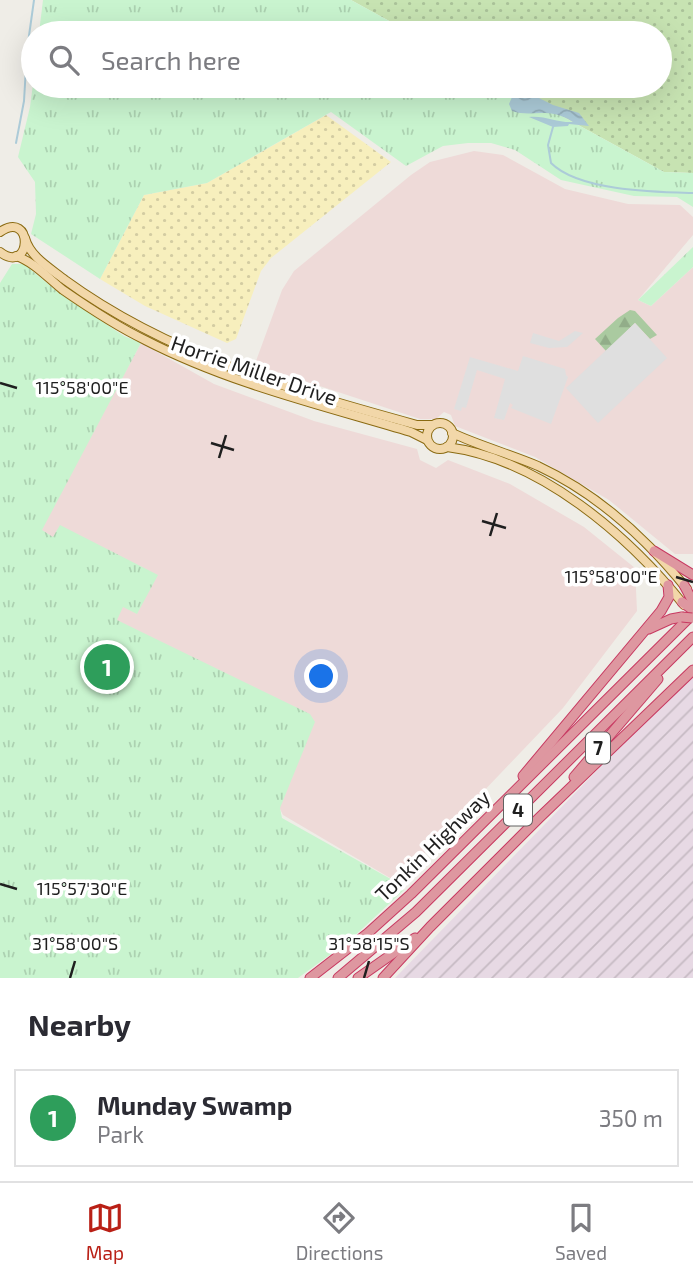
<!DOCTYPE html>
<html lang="en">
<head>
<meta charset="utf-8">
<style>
  :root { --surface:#fff; --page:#f7f7f7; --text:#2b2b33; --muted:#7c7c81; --line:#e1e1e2; --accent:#b92016 }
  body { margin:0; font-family:"Exo 2",sans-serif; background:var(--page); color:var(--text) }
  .you { position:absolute; left:322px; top:677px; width:24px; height:24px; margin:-18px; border:5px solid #fff; border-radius:50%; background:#1a73e8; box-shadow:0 0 0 10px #1a73e833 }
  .badge { display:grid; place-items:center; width:46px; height:46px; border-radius:50%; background:var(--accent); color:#fff; font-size:23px; font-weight:700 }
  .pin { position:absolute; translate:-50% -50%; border:4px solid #fff; box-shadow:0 2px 7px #0006 }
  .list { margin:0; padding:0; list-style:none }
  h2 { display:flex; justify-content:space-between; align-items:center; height:91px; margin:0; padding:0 28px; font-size:30px }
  h2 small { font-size:23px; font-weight:400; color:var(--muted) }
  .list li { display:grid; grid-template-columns:46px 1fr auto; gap:21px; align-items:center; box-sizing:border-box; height:98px; margin:0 14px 14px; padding:0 14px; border:2px solid var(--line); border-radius:0px }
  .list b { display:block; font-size:26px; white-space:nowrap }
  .list p { margin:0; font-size:23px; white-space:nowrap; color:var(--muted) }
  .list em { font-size:23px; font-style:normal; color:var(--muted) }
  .icon { flex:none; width:38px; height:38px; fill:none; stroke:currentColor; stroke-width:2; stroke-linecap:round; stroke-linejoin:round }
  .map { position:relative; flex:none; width:693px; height:978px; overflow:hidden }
  .search { position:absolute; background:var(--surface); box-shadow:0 7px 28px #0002; left:21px; right:21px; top:21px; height:77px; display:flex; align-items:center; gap:18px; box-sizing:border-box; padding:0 24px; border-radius:38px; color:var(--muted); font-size:26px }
  .sheet { height:203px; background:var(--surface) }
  nav { display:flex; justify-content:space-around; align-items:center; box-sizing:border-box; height:98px; border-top:2px solid var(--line); background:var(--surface); font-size:19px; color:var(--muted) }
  nav a { display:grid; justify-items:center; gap:4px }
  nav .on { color:var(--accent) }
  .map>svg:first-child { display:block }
  .commercial { fill:#eedad8 }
  .industrial { fill:url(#industrial-furrows) }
  .grass { fill:url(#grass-dots) }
  .forest { fill:url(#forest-firs) }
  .sand { fill:url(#sand-dots) }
  .park { fill:url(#park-tufts) }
  .parking { fill:#dfdfdf }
  .water { fill:url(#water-waves) }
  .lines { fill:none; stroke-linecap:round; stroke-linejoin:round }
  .stream { stroke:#accbd8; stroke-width:2 }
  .primary-casing { stroke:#8a6a11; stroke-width:10 }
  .highway-casing { stroke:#c83961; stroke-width:11 }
  .primary { stroke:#f2d7a9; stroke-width:8 }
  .highway { stroke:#de97a0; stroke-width:9 }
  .highway-bridge-casing { stroke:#c83961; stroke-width:11; stroke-linecap:butt }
  .highway-bridge { stroke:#de97a0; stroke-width:9 }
  .ticks { fill:none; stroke:#1f1f1f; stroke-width:2.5 }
  .labels { text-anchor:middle; stroke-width:7; stroke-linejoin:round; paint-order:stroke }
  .shield { fill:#fff; stroke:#626262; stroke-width:2 }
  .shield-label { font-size:19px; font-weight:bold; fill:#1f1f1f }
  .street-label { font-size:21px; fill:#1f1f1f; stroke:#fff }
  .ticks-label { font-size:18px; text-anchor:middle; fill:#1f1f1f; stroke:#fff; stroke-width:7; stroke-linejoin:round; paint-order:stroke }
</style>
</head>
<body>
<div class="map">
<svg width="693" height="978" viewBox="0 0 693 978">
  <defs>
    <pattern id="industrial-furrows" width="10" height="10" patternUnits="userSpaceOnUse" patternTransform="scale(1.75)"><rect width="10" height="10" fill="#e7d9e4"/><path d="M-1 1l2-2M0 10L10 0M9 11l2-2" fill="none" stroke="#c6bac3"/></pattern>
    <pattern id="grass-dots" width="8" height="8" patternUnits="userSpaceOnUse" patternTransform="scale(1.75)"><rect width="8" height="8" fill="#c7e3b2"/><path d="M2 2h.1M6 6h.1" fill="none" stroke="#aac299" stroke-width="1.8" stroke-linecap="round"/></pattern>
    <pattern id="forest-firs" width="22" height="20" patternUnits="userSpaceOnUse" patternTransform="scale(1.75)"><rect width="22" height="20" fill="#aacaa0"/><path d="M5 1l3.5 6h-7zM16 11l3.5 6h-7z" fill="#92ad89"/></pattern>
    <pattern id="sand-dots" width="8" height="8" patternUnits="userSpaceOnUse" patternTransform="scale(1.75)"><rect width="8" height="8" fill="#f7efbd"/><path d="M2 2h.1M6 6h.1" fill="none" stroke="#d3cca2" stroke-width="1.8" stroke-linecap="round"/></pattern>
    <pattern id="park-tufts" width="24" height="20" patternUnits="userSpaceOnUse" patternTransform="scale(1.75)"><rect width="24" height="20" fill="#c9f4cf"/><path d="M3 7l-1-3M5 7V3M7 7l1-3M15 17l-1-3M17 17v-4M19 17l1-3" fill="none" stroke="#acd1b1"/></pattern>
    <pattern id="water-waves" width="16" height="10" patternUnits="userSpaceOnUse" patternTransform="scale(1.75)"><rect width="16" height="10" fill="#accbd8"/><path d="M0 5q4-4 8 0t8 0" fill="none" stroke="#94aeb9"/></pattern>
  </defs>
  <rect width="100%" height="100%" fill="#efede7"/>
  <!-- commercial -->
  <g class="commercial">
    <polygon points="474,151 503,155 565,189 628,204 680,205 693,217 693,235 638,300 651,306 693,267 693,554 675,554 609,500 535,457 455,426 451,415 444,412 436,419 420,419 259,366 256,361 282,290 294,271 411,175 430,162"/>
    <polygon points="141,343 214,384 314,421 417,449 420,460 436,468 448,460 510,484 584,527 635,568 637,611 563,708 397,882 283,815 280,809 114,621 34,543 0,401 97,424"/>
  </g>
  <!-- industrial -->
  <polygon class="industrial" points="693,672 693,978 395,978"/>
  <!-- grass -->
  <polygon class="grass" points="351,0 693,0 693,173 664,172 507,86 660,86 660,33 411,33"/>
  <!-- forest -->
  <polygon class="forest" points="630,310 635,311 657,335 650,339 635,323 606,351 595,339 618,318"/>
  <!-- sand -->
  <polygon class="sand" points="326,115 391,162 271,258 261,271 236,339 227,343 145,306 100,279 144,195 207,183"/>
  <!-- park -->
  <g class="park">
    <polygon points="43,0 351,0 411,33 39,33"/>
    <polygon points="33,84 33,86 507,86 664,172 693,173 693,207 677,197 634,196 561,180 515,150 491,143 468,143 443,146 406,166 331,112 207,183 144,195 100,279 31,234 36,214 35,182 18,157 30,107"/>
    <polygon points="693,247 693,267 651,306 638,300"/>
    <polygon points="12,264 24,264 59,293 124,336 141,343 42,530 53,537 60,525 158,575 137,614 123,607 117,620 310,714 315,722 280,808 282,818 396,882 404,890 349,941 298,978 0,978 0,283"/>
  </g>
  <!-- parking -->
  <g class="parking">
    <polygon points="635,323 667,358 598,423 566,388"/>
    <polygon points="575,331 583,333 567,347 549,348 530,343 533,333 559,341"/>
    <polygon points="523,356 565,369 566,375 568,377 551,424 511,408 513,405 510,403 504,420 494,418 505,379 477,370 466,408 462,407 461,411 454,409 470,357 518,371"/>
  </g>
  <!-- water -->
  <path class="water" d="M529,93L553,105L579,113L589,126L569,124L568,126L553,127L529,117C544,115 558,123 573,122C548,106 532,118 512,111L509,104L512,97Z"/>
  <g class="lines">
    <!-- stream -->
    <g class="stream">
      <path d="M553,127L548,145L551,163C579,191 655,192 693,193"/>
      <polyline points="16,143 24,101 27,50 34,0"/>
    </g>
    <!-- primary casing -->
    <g class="primary-casing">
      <g id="primary">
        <path d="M0,232C34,209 32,276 0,252"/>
        <path d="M25,238C30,257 50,268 65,280C169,356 294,391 417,425H432"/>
        <path d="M16,256C34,262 48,278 63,290C89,308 116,326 145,340C228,383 321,405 411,432L427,440"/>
        <circle cx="440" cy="436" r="13"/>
        <path d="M452,433C480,446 510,454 538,466C598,494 646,538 687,589"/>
        <path d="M447,447C540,459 628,535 684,605"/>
      </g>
    </g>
    <!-- highway casing -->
    <g class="highway-casing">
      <g id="highway">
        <polyline points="654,551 693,575"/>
        <polyline points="684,585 693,602"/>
        <polyline points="682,602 693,610"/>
        <polyline points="649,629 671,619 682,617"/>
        <polyline points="523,776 661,611 669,597 668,585"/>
        <polyline points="574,777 658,679"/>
        <polyline points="310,978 368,933 411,894 693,614"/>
        <polyline points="338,978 416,912 693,637"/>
        <polyline points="358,978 415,938"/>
        <polyline points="383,978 430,927 539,818 693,670"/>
      </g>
    </g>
    <!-- primary -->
    <use href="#primary" class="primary"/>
    <!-- highway -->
    <use href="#highway" class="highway"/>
    <!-- highway-bridge casing -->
    <g class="highway-bridge-casing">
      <polyline id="highway-bridge" points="682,617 692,618"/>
    </g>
    <!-- highway-bridge -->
    <use href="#highway-bridge" class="highway-bridge"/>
  </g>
  <!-- ticks -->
  <path class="ticks" d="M0,383L17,388M211,443L234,450M219,458L226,435M482,521L506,528M490,536L497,513M676,577L693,582M0,884L17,889M70,978L75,961M364,978L369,961"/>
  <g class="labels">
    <!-- shield labels -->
    <g class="shield">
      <rect x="586" y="732.5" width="24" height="31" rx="5"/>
      <rect x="504" y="794.5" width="28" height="31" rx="5"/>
    </g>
    <g class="shield-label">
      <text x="598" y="755">7</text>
      <text x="518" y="817">4</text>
    </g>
    <!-- street labels -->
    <g class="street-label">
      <text transform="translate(254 371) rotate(19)" y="7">Horrie Miller Drive</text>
      <text transform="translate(433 846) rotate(-44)" y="7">Tonkin Highway</text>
    </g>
  </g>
  <g class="ticks-label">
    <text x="82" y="394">115°58'00"E</text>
    <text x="611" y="583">115°58'00"E</text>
    <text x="82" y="895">115°57'30"E</text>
    <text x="75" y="950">31°58'00"S</text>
    <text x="369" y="950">31°58'15"S</text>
  </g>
</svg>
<div class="you"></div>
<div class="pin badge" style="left:107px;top:667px;background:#2e9e5b">1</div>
<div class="search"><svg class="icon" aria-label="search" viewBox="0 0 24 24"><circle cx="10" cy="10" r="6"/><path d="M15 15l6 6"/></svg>Search here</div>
</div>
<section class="sheet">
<h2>Nearby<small></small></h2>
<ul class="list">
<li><span class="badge" style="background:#2e9e5b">1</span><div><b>Munday Swamp</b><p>Park</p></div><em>350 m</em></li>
</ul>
</section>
<nav>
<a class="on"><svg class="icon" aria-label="map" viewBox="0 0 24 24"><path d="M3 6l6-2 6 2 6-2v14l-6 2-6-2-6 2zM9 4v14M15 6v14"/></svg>Map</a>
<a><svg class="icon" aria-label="directions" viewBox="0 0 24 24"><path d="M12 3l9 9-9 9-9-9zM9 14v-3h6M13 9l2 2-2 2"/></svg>Directions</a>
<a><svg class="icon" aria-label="saved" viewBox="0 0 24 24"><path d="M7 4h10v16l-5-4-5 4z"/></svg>Saved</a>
</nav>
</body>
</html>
